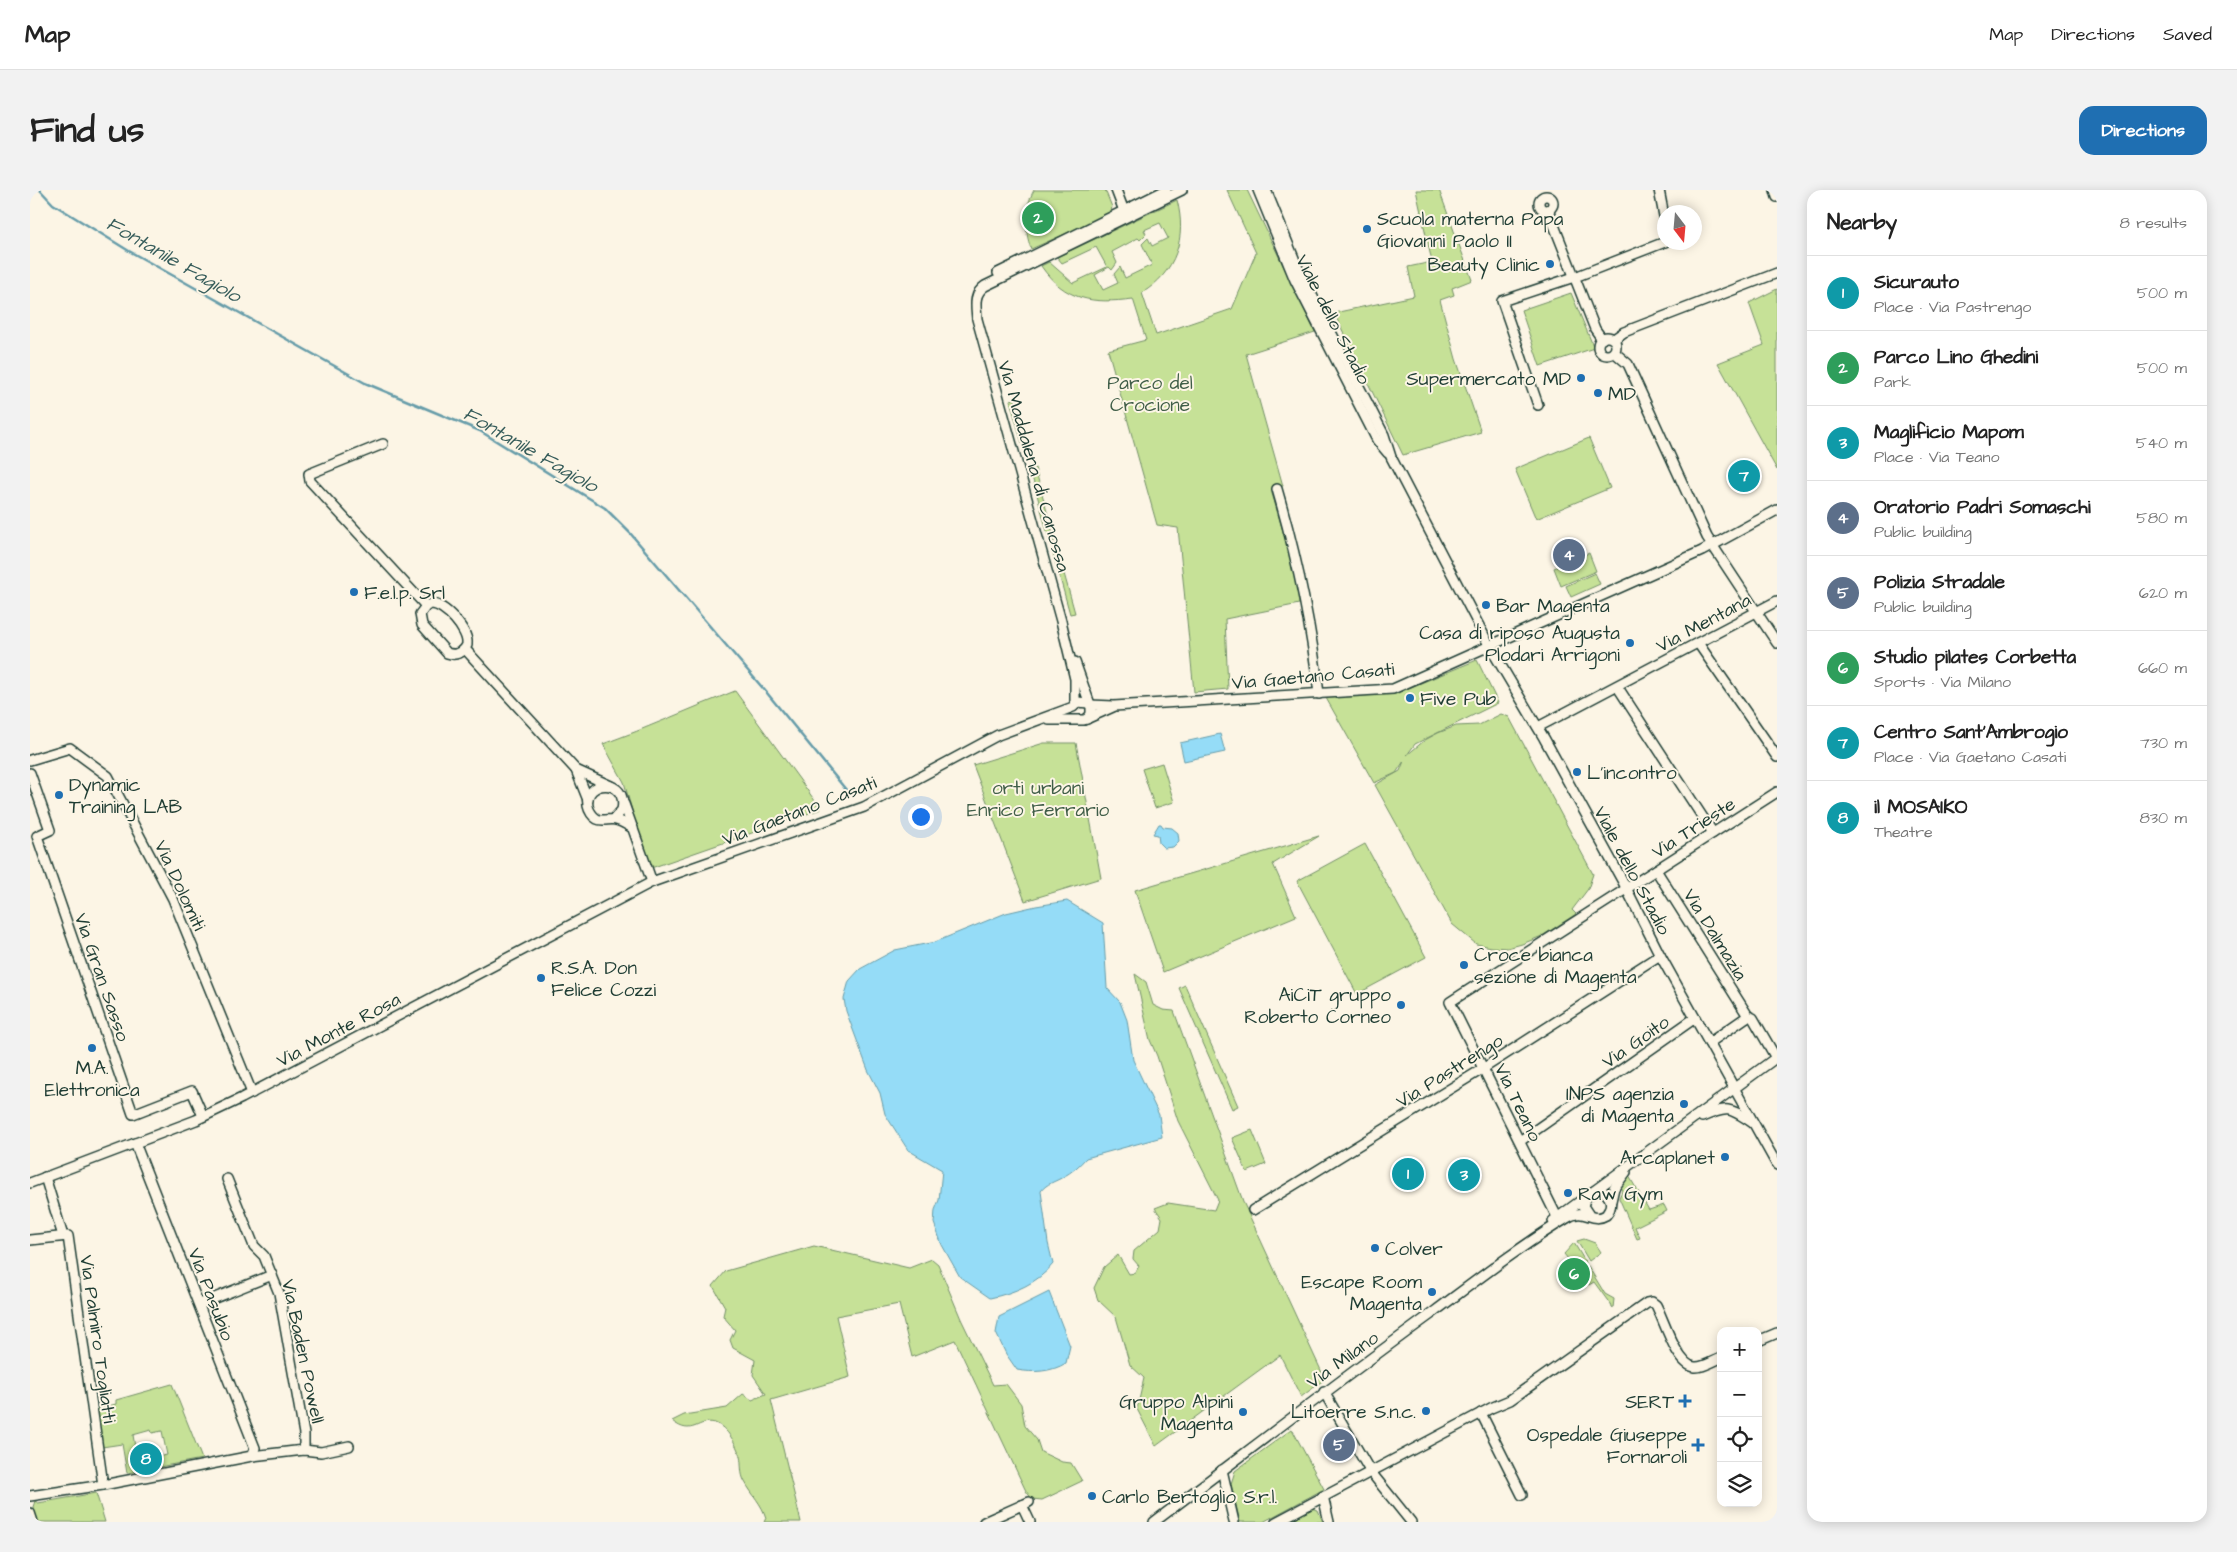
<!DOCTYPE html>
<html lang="en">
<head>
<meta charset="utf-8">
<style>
  :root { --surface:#fff; --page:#f2f2f2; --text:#222; --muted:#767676; --line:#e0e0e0; --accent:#1f6fb2 }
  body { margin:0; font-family:"Architects Daughter",sans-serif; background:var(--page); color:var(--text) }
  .controls { position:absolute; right:15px; bottom:15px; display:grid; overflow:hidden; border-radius:10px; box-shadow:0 2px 12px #0003 }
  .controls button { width:45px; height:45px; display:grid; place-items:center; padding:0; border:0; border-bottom:1px solid var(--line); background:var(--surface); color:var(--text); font:25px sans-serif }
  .compass { position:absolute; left:1627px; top:15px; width:45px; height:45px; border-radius:50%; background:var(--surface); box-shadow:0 2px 12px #0003; rotate:164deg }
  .you { position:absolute; left:890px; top:626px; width:18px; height:18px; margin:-12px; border:4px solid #fff; border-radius:50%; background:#1a73e8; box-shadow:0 0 0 8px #1a73e833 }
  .badge { display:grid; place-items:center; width:32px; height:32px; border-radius:50%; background:var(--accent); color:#fff; font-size:16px; font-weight:700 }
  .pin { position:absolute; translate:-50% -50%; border:2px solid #fff; box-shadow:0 1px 5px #0006 }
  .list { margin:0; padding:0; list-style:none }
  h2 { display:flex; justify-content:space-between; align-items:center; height:65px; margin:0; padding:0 20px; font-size:21px }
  h2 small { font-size:16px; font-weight:400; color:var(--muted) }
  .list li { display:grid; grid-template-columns:32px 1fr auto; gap:15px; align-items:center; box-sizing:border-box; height:75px; padding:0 20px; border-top:1px solid var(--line) }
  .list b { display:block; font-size:19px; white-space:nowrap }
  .list p { margin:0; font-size:16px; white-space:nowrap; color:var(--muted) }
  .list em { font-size:16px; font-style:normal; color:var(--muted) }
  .icon { flex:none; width:28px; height:28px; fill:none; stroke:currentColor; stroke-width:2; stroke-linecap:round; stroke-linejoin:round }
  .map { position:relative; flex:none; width:1747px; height:1332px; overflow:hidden; border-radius:15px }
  header { display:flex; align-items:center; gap:30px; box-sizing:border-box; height:70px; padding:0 25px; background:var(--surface); border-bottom:1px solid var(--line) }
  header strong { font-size:24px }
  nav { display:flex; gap:28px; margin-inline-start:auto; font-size:18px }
  .intro { display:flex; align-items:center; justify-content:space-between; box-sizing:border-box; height:120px; padding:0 30px }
  h1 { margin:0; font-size:35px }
  .button { padding:12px 22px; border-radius:15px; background:var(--accent); color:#fff; font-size:18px; font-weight:700 }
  main { display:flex; gap:30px; padding:0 30px }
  aside { flex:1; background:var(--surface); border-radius:15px; box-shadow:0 2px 12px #0003 }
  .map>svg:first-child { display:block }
  .green { fill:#c6e197; stroke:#728f66; fill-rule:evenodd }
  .water { fill:#95dcf7; stroke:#669ca9 }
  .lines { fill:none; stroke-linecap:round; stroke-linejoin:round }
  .stream { stroke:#669ca9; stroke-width:2.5 }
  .minor-casing { stroke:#1f3d34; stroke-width:12 }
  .minor { stroke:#fcf5e5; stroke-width:9 }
  .poi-dot { fill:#1f6fb2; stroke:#fcf5e5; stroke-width:2 }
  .labels { text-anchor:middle; stroke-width:4; stroke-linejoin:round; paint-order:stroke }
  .poi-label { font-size:19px; fill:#1f3d34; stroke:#fcf5e5; text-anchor:start }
  .street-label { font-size:19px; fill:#1f3d34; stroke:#fcf5e5 }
  .park-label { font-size:19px; fill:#405e48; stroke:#fcf5e5 }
  .water-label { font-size:20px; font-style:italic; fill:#375d5b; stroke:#fcf5e5 }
</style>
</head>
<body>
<header>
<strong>Map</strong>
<nav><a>Map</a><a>Directions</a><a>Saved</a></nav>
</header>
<div class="intro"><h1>Find us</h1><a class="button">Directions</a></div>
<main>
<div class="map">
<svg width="1747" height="1332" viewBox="0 0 1747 1332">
  <rect width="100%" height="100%" fill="#fcf5e5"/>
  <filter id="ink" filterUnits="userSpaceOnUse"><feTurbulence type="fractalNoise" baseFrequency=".02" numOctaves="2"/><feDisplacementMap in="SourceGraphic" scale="10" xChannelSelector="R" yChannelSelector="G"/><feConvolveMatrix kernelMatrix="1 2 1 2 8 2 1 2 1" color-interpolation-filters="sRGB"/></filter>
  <g filter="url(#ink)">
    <!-- green -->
    <g class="green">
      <path d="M1004,0H1075L1082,17L1080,24L1001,59C994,39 994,19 1004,0Z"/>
      <path d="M1197,0H1217L1285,142L1216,164L1253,296L1241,300L1268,393L1269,414L1195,429L1198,499L1164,502L1148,338L1127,335L1078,160L1116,150L1103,109C1063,114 1035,111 1011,76L1019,72L1043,93L1077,77L1066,57L1032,73L1027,67L1147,10C1157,48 1146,82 1112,103L1126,145L1202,119L1226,63ZM1130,33L1138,48L1122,56L1118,48L1112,54L1122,75L1095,88L1090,77L1084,84L1088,93L1073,100L1065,85L1079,77L1082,80L1087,73L1082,62L1108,48L1110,50L1116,44L1114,40Z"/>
      <polygon points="1386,0 1409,0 1442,90 1422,98 1424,105 1410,110 1426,169 1451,242 1373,265 1304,123 1384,106 1378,77 1402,72"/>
      <polygon points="1747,99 1747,280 1688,173 1734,155 1719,113"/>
      <polygon points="1541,103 1564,158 1510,176 1491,120"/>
      <polygon points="985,209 1001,265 996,267 980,210"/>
      <polygon points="1559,248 1580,298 1506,329 1485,279"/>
      <polygon points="1005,278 1025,351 1020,352 1000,279"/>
      <polygon points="1028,362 1045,423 1040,424 1023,363"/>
      <polygon points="1559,363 1566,381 1531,396 1524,378"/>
      <polygon points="1565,383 1570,394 1541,407 1536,396"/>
      <polygon points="1447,470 1468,513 1385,554 1377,565 1395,550 1408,543 1426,536 1449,535 1471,524 1479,527 1563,684 1558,699 1542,720 1546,724 1512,746 1492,754 1477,758 1462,757 1446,754 1422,734 1345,595 1370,581 1374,571 1366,583 1344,593 1296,508 1364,504"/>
      <path d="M705,501L791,619L621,678L606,635L594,592L573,554C618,538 661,518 705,501Z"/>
      <polygon points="1014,553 1046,553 1071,688 995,711 943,575"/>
      <polygon points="1132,573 1144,612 1125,618 1112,579"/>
      <polygon points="1289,646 1243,674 1266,726 1133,782 1105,700"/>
      <polygon points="1335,654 1396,767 1327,804 1267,691"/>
      <polygon points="1105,784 1116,792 1123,815 1133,820 1144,821 1214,1014 1295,1189 1271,1207 1250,1165 1126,1256 1107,1219 1114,1188 1100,1175 1086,1127 1068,1110 1064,1098 1074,1077 1088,1065 1099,1084 1105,1083 1109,1076 1103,1069 1104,1061 1130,1039 1132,1028 1125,1018 1138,1013 1184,1020 1188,1010 1148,931 1127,866 1120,850"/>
      <polygon points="1155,795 1208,916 1202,919 1149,798"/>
      <polygon points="1222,940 1236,974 1217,982 1202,948"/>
      <polygon points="1599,986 1619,1020 1634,1015 1637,1021 1605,1037 1610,1048 1607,1049 1589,1008 1592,1001 1589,995"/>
      <polygon points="1554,1049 1565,1053 1571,1062 1559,1071 1547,1051"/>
      <polygon points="1544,1053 1556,1073 1547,1080 1534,1064"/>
      <path d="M784,1056L879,1078L902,1069L908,1074L931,1129L963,1195L976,1194L991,1214L995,1236L1007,1250L1011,1262L1032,1272L1041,1273L1052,1291L1012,1310L1002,1309L996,1301L925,1150L882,1167L869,1114L806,1126L820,1187L741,1210L771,1332H734L736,1328C732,1314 722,1305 715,1292C710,1284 712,1275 710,1266C707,1255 697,1237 685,1233C668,1228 663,1248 642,1231L654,1225L697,1218L713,1204L722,1210L736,1204L723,1185L725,1170L703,1158L700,1150L705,1140L693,1126L695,1117L683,1096L696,1081Z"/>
      <polygon points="1558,1076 1575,1104 1584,1109 1583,1118 1564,1092 1559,1095 1549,1083"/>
      <polygon points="142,1194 172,1269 129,1277 127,1267 137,1265 132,1241 122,1243 121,1240 103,1245 109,1281 97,1283 92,1254 72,1257 67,1219 86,1214 86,1210"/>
      <polygon points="1262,1239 1294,1299 1233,1332 1210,1332 1201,1294 1205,1281"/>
      <polygon points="66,1303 75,1332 8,1332 3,1317 5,1311 8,1313"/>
      <polygon points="1281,1318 1288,1320 1293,1332 1260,1332"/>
    </g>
    <!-- water -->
    <g class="water">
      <polygon points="1190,544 1195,562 1154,571 1150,553"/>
      <polygon points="1129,634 1131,634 1133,637 1142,638 1148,643 1149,651 1143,657 1134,658 1129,653 1128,645 1123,644"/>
      <path d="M1037,711L1073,733L1077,798L1090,812L1097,830L1103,870L1129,925L1132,947L1056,968C1049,976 1042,982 1033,987C1025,992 1017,993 1011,1001L1018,1053L1023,1074C1008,1093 984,1103 960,1108L930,1087L912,1055L904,1033L905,1020L909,1010L912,980L878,960L855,924L850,903L838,880L816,821L814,809L819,791L830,779L865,760L905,752L976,723L1006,716Z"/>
      <path d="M1019,1102L1040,1156L1036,1173C1022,1182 1003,1183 987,1180L976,1164L966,1143L969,1127Z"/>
    </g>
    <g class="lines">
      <!-- stream -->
      <polyline class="stream" points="10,0 23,14 99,61 335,193 450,241 575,318 600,343 737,503 817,601"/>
      <!-- minor casing -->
      <g class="minor-casing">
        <g id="minor">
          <polyline points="1086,0 1094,21"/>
          <polyline points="1228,0 1265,90 1347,250 1358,263"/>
          <polyline points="1236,0 1268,78 1354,245 1361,267 1460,457 1514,548 1592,690 1630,765 1747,975"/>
          <polyline points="1629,0 1634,26"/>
          <polyline points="1745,0 1747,7"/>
          <circle cx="1516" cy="13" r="7"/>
          <polyline points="1518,20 1565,139 1572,149"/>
          <polyline points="968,83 1136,0"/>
          <circle cx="1577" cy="156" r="9"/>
          <polyline points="1584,149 1594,142 1747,83"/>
          <polyline points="1584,162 1598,174 1677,347 1747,453"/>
          <polyline points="1508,215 1472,111 1550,85 1635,52"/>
          <polyline points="353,254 279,284 280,291 396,416"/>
          <path d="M1247,299C1267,368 1281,433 1289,504"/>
          <path d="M401,414C415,414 439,441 437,455C433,463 426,466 417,463L392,435L390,424L396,416Z"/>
          <polyline points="1668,453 1747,567"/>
          <polyline points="435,459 546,580 581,596"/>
          <polyline points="1045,472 1061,517 1061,524 1057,529"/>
          <polyline points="1587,496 1683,643"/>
          <path d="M1045,514V489L1031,431L947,129C946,116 943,104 955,96L1152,0"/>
          <polyline points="1060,515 1084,516 1363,499 1672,361 1747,320"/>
          <polyline points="1019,530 1054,530 1083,517"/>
          <polyline points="1508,537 1747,411"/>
          <polyline points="0,570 40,558 78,586 143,709 222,903"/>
          <polyline points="546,580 558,610"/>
          <polyline points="0,583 20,640 7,646 103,924 162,901 173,926"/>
          <polyline points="594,614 622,692"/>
          <path d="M584,629L592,620C599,587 553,589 558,616C559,621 563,627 567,629C573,632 580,628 586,630C592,631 598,636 603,638"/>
          <polyline points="1626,680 1718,826"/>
          <polyline points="1679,853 1718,826 1723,828 1746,868"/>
          <path d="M1672,927C1698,916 1699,917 1723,933"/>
          <polyline points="1490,951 1665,828"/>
          <polyline points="105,953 225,1258 222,1266"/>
          <polyline points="15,987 33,1046"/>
          <polyline points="197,989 224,1056 234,1066 249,1103 274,1244 274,1260"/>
          <polyline points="0,993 166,930 212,908 622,692 834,617 968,545 1043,517 1048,512 1058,513"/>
          <polyline points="1581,1011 1584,998 1596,982"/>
          <polyline points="1223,1020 1454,878 1630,765"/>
          <polyline points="1527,1027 1420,812 1747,602"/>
          <polyline points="1523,1031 1747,867"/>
          <polyline points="0,1050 38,1046 73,1295"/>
          <polyline points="170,1114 242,1085"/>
          <polyline points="1728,1151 1747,1143"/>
          <polyline points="1294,1202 1340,1281 1381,1332"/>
          <polyline points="1451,1223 1492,1305"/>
          <polyline points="1192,1280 1204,1332"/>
          <polyline points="0,1306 73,1295 222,1266 274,1260 291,1262 319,1256"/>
          <polyline points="1293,1306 1299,1332"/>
          <polyline points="992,1315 1000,1332"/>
          <polyline points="0,1323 3,1332"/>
          <polyline points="954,1332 999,1312"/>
          <path d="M1124,1332C1217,1262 1309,1191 1404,1122C1447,1090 1491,1056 1537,1028C1555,1016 1561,1034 1576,1025C1585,1014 1580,1001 1566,1000L1556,1006L1553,1016L1559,1025"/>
          <path d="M1246,1332L1461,1218L1480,1210L1617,1113L1622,1112L1626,1115C1634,1130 1647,1176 1665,1177C1673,1178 1683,1171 1691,1168"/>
        </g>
      </g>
      <!-- minor -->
      <use href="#minor" class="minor"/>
    </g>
  </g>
  <!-- markers -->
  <g class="poi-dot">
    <circle cx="1337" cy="39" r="5"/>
    <circle cx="1520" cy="74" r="5"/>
    <circle cx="1551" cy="188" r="5"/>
    <circle cx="1568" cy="203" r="5"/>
    <circle cx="324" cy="402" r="5"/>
    <circle cx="1456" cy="415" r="5"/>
    <circle cx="1600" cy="453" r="5"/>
    <circle cx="1380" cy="508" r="5"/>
    <circle cx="1547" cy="582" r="5"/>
    <circle cx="29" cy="605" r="5"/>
    <circle cx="1434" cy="775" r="5"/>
    <circle cx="511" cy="788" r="5"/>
    <circle cx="1371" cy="815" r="5"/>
    <circle cx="62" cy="858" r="5"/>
    <circle cx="1654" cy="914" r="5"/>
    <circle cx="1695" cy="967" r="5"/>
    <circle cx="1538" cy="1003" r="5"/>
    <circle cx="1345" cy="1058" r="5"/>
    <circle cx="1402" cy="1102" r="5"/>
    <path d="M1652.5 1203.5h5v5h5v5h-5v5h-5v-5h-5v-5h5z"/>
    <circle cx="1396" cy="1221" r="5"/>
    <circle cx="1213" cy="1222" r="5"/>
    <path d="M1665.5 1247.5h5v5h5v5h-5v5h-5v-5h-5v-5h5z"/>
    <circle cx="1062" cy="1306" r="5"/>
  </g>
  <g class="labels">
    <!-- poi labels -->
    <g class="poi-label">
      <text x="1347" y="35">Scuola materna Papa<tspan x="1347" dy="22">Giovanni Paolo II</tspan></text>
      <text x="1510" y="81" text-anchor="end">Beauty Clinic</text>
      <text x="1541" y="195" text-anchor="end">Supermercato MD</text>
      <text x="1578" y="210">MD</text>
      <text x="334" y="409">F.e.l.p. Srl</text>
      <text x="1466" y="422">Bar Magenta</text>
      <text x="1590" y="449" text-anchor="end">Casa di riposo Augusta<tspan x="1590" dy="22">Plodari Arrigoni</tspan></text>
      <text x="1390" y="515">Five Pub</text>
      <text x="1557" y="589">L'incontro</text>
      <text x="39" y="601">Dynamic<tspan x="39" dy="22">Training LAB</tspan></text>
      <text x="1444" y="771">Croce bianca<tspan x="1444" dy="22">sezione di Magenta</tspan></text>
      <text x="521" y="784">R.S.A. Don<tspan x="521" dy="22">Felice Cozzi</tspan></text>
      <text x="1361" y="811" text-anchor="end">AiCiT gruppo<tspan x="1361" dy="22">Roberto Corneo</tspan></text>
      <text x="62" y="884" text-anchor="middle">M.A.<tspan x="62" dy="22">Elettronica</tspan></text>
      <text x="1644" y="910" text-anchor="end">INPS agenzia<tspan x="1644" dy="22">di Magenta</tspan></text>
      <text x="1685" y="974" text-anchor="end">Arcaplanet</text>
      <text x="1548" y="1010">Raw Gym</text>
      <text x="1355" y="1065">Colver</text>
      <text x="1392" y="1098" text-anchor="end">Escape Room<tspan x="1392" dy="22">Magenta</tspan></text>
      <text x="1203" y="1218" text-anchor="end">Gruppo Alpini<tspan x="1203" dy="22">Magenta</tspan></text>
      <text x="1644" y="1218" text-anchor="end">SERT</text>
      <text x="1386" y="1228" text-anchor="end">Litoerre S.n.c.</text>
      <text x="1657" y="1251" text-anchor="end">Ospedale Giuseppe<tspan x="1657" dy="22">Fornaroli</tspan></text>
      <text x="1072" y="1313">Carlo Bertoglio S.r.l.</text>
    </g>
    <!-- street labels -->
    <g class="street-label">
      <text transform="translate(1304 129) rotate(63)" y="7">Viale dello Stadio</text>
      <text transform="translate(1005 276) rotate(74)" y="7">Via Maddalena di Canossa</text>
      <text transform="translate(1673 432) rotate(-28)" y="7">Via Mentana</text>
      <text transform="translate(1283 485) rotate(-5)" y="7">Via Gaetano Casati</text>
      <text transform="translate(769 620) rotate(-21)" y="7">Via Gaetano Casati</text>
      <text transform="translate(1663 637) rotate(-33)" y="7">Via Trieste</text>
      <text transform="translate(1603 680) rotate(62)" y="7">Viale dello Stadio</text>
      <text transform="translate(151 695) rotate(65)" y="7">Via Dolomiti</text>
      <text transform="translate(1686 744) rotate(58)" y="7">Via Dalmazia</text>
      <text transform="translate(73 787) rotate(71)" y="7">Via Gran Sasso</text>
      <text transform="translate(308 839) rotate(-28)" y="7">Via Monte Rosa</text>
      <text transform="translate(1605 851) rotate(-35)" y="7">Via Goito</text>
      <text transform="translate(1419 880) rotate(-32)" y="7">Via Pastrengo</text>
      <text transform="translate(1489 912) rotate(64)" y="7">Via Teano</text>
      <text transform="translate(182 1104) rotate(69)" y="7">Via Pasubio</text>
      <text transform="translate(69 1149) rotate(82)" y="7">Via Palmiro Togliatti</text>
      <text transform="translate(274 1161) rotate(78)" y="7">Via Baden Powell</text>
      <text transform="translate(1312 1169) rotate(-36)" y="7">Via Milano</text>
    </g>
    <!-- park labels -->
    <g class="park-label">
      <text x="1120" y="199">Parco del<tspan x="1120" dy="22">Crocione</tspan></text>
      <text x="1008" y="604">orti urbani<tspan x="1008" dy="22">Enrico Ferrario</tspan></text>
    </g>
    <!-- water labels -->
    <g class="water-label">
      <text transform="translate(144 69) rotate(30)" y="7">Fontanile Fagiolo</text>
      <text transform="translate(501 259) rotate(30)" y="7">Fontanile Fagiolo</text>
    </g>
  </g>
</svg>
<div class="controls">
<button>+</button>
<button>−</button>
<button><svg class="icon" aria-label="locate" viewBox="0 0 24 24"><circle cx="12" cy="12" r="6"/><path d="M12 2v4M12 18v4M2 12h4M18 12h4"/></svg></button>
<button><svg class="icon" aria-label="layers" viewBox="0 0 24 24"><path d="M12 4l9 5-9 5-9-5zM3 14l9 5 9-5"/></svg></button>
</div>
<svg class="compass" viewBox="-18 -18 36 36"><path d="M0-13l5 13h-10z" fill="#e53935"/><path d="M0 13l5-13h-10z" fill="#767676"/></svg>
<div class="you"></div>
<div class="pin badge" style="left:1378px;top:984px;background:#0f9aa8">1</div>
<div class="pin badge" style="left:1008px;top:28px;background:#2e9e5b">2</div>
<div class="pin badge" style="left:1434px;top:985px;background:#0f9aa8">3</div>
<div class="pin badge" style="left:1539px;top:365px;background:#5c6f8a">4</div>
<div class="pin badge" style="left:1309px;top:1255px;background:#5c6f8a">5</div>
<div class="pin badge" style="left:1544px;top:1084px;background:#2e9e5b">6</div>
<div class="pin badge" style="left:1714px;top:286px;background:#0f9aa8">7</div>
<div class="pin badge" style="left:116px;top:1269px;background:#0f9aa8">8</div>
</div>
<aside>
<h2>Nearby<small>8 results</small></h2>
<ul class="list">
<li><span class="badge" style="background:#0f9aa8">1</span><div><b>Sicurauto</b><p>Place · Via Pastrengo</p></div><em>500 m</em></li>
<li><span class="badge" style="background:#2e9e5b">2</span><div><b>Parco Lino Ghedini</b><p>Park</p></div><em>500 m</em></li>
<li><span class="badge" style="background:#0f9aa8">3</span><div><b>Maglificio Mapom</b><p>Place · Via Teano</p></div><em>540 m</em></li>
<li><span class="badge" style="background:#5c6f8a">4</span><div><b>Oratorio Padri Somaschi</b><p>Public building</p></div><em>580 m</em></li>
<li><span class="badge" style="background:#5c6f8a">5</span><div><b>Polizia Stradale</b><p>Public building</p></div><em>620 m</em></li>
<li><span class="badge" style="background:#2e9e5b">6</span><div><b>Studio pilates Corbetta</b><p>Sports · Via Milano</p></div><em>660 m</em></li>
<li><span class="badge" style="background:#0f9aa8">7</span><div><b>Centro Sant'Ambrogio</b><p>Place · Via Gaetano Casati</p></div><em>730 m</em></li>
<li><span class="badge" style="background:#0f9aa8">8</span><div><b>il MOSAIKO</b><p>Theatre</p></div><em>830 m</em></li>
</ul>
</aside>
</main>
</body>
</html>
